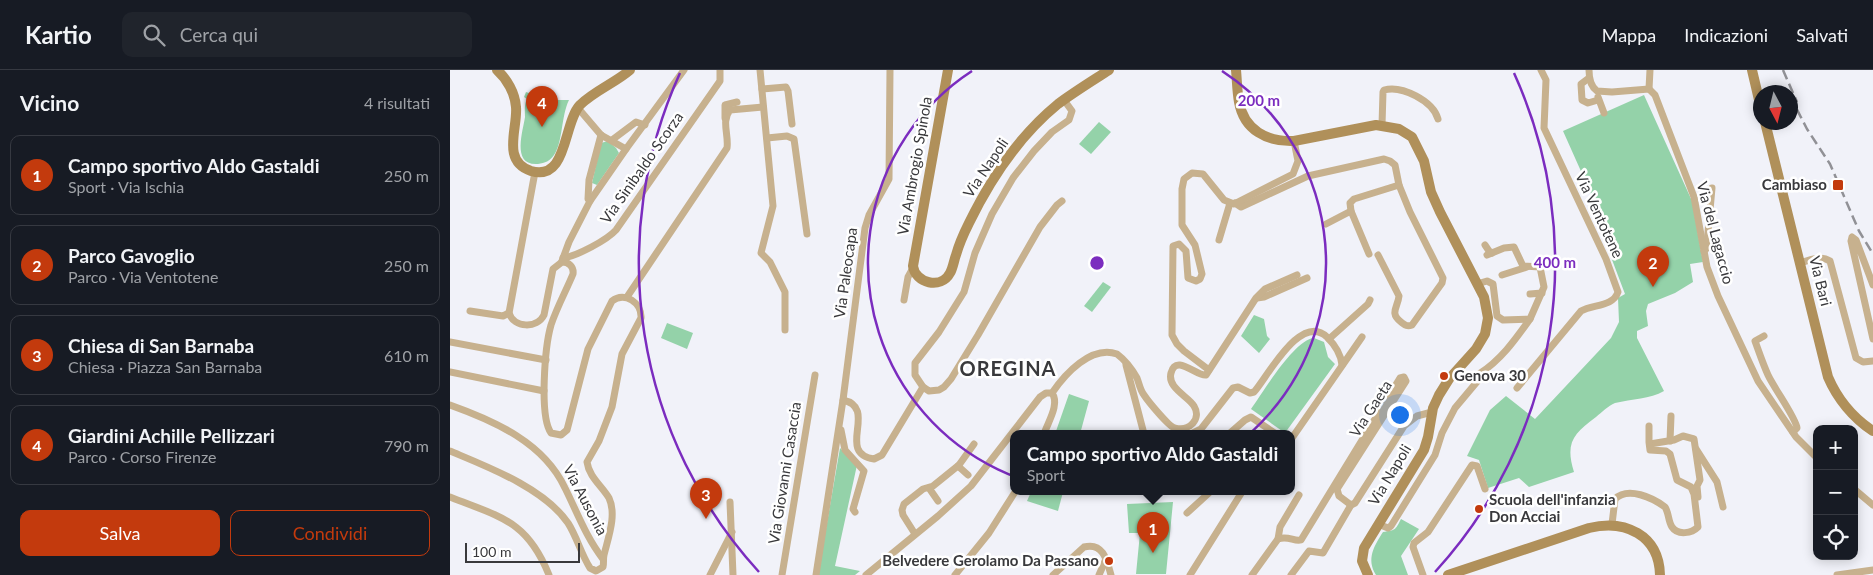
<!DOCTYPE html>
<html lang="it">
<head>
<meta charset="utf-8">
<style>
  :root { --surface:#171b24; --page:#20242c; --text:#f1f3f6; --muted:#9ea1a6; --line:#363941; --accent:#c33a0d }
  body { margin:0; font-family:Lato,sans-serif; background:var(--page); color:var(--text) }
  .controls { position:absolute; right:15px; bottom:15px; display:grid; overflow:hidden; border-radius:10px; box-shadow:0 2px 12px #0003 }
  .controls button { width:45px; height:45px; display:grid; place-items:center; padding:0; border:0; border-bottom:1px solid var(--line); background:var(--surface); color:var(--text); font:25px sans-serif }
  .compass { position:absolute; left:1303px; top:15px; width:45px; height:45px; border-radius:50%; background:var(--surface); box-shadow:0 2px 12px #0003; rotate:173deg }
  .scale { position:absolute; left:15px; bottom:12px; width:115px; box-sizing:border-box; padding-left:5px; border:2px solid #39393c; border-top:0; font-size:14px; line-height:18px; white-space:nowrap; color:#39393c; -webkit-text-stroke:4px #fff; paint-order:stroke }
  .you { position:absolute; left:949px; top:344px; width:18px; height:18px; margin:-12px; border:4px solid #fff; border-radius:50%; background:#1a73e8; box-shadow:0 0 0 8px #1a73e833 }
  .badge { display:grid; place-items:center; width:32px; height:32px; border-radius:50%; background:var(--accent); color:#fff; font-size:16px; font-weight:700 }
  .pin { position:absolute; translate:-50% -41px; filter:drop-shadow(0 1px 2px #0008) }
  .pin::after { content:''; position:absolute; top:26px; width:18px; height:15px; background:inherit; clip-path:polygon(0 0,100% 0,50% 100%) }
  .popup { position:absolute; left:560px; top:360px; width:285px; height:65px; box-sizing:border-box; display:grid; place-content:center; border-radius:10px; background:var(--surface); filter:drop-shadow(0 1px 4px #0005); font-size:16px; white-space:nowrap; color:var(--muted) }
  .popup b { font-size:19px; color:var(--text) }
  .popup::after { content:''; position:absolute; left:50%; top:100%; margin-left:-10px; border:10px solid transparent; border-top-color:var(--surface) }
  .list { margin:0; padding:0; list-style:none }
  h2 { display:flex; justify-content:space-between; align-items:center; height:65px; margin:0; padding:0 20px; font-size:21px }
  h2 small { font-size:16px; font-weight:400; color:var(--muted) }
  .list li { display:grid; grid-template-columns:32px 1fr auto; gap:15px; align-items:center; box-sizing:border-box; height:80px; margin:0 10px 10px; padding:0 10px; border:1px solid var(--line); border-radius:10px }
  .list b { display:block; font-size:19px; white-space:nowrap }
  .list p { margin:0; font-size:16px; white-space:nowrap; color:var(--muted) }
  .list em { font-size:16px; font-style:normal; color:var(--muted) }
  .actions { display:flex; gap:10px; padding:15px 20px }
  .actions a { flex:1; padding:11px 0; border:1px solid var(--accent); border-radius:10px; text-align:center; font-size:18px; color:var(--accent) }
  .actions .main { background:var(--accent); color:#fff }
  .icon { flex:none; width:28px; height:28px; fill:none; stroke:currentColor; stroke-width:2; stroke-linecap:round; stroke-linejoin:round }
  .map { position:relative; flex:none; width:1423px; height:505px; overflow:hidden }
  header { display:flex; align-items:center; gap:30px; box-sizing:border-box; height:70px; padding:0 25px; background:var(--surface); border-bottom:1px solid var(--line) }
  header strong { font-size:24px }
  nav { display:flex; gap:28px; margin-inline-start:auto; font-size:18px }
  .search { width:350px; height:45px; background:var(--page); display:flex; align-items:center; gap:12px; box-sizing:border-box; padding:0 18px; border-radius:10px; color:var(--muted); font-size:19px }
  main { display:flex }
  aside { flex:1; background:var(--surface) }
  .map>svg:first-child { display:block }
  .green { fill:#94d2a9 }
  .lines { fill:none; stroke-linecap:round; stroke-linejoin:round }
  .street { stroke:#c7b18e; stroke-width:7 }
  .secondary { stroke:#b0905a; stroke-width:10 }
  .rail { stroke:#919196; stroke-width:2.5; stroke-dasharray:10 5; stroke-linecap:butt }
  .ring { fill:none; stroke:#7b2cbf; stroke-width:2.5 }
  .poi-dot { fill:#c33a0d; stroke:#fff; stroke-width:2 }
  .labels { text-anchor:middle; stroke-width:5; stroke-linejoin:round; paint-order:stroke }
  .street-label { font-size:15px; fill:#39393c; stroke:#fff }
  .poi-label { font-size:15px; font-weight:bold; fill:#39393c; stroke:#fff; text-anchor:end }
  .district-label { font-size:20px; font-weight:bold; letter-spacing:1px; fill:#39393c; stroke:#fff }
  .centre { fill:#7b2cbf; stroke:#fff; stroke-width:2.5 }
  .ring-label { font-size:15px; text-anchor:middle; font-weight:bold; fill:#7b2cbf; stroke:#fff; stroke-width:5; stroke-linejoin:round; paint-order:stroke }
</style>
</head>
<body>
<header>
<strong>Kartio</strong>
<div class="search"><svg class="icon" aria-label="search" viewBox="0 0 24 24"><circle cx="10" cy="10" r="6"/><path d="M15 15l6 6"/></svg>Cerca qui</div>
<nav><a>Mappa</a><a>Indicazioni</a><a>Salvati</a></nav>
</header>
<main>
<aside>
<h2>Vicino<small>4 risultati</small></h2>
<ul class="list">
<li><span class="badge">1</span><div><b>Campo sportivo Aldo Gastaldi</b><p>Sport · Via Ischia</p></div><em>250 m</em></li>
<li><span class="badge">2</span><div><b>Parco Gavoglio</b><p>Parco · Via Ventotene</p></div><em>250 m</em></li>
<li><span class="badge">3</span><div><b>Chiesa di San Barnaba</b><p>Chiesa · Piazza San Barnaba</p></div><em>610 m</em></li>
<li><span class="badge">4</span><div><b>Giardini Achille Pellizzari</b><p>Parco · Corso Firenze</p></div><em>790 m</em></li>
</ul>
<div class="actions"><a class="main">Salva</a><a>Condividi</a></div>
</aside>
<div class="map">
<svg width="1423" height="505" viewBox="0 0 1423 505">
  <rect width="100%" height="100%" fill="#f1f2f9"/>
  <!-- green -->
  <g class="green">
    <path d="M76,22C86,26 95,26 106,27L107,30H119C111,46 113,72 104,85C100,91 95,93 88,94C61,96 73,61 75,47C75,40 74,35 77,29L74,27Z"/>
    <path d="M1194,25L1242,131L1253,192L1240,194L1243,212L1225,223L1198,234L1196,241L1198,256L1187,261V268L1214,321C1200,329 1182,329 1165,333C1158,336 1152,342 1146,347C1123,364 1115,373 1124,402L1079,417L1069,408L1038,418L1029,390L1017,386L1040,340L1056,326L1085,349L1161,268L1169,252L1168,228L1175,224L1150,158L1155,155L1113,61Z"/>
    <polygon points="649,52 661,62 641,84 629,74"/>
    <polygon points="158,71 166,78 169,83 147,115 142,113 151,73"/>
    <polygon points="653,212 661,217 642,242 634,236"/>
    <polygon points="804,245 814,249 817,266 820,269 809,283 791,266"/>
    <polygon points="217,253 243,263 237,279 211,268"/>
    <path d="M864,268L874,272L878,287L885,294L835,363L801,339C813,322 845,269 864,268Z"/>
    <polygon points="619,324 639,331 630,364 605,364"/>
    <polygon points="390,378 407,395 385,496 410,501 405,505 368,505"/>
    <polygon points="581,422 613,422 608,441 577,431"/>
    <polygon points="723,432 716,504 686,504 690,463 679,463 677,434"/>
    <path d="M951,449L969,459L951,486L958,505H926C916,489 924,476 933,462C945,460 945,461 951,449Z"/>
  </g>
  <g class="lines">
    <!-- street -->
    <g class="street">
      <polyline points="310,0 323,136 311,183 320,192 335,222 335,260"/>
      <path d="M1139,0C1139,8 1140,16 1147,21L1162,22L1199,19L1205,25L1244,127L1257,197L1268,226L1308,311L1346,367L1367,388"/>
      <polyline points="1139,8 1131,14 1132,30 1138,33 1148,30"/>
      <polyline points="312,19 336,17 338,21 342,54"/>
      <polyline points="1199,19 1200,0"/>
      <polyline points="1148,27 1154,43"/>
      <polyline points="128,38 151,65 176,79 140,131"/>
      <polyline points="275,48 275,35 287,32"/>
      <path d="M932,55L933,22L934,20C952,15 983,31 988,49"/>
      <polyline points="317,68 337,66 344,69 357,164"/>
      <polyline points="162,70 186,52 195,55"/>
      <polyline points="176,79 234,0"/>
      <polyline points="612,131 607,135 590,157 528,265 501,309 494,317 489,320 479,321 473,317 465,305 465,293 489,262 514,222 525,183 542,144 563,108 584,81 602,62 619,50 622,41 614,30"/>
      <path d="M785,133L791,137L858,106L934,89L940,91L945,95L949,115L960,142L993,208L992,213L962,255C957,257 955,255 951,252C939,243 948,237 949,226L928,185"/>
      <polyline points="876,154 901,141"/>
      <polyline points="769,170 780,133"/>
      <polyline points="1035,175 1039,181 1042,183"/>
      <polyline points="1254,181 1257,178 1257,173 1262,118"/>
      <polyline points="919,184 901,141 900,133 904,129 949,115"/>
      <path d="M113,188C127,186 157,170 166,160L270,11V0"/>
      <polyline points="112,191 119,172 140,131 138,129 139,110 151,65"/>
      <path d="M1350,193C1359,190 1371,185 1380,191L1406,288L1413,292L1423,291"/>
      <polyline points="1052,205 1077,197"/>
      <polyline points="1027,214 1037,211 1043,214 1047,246 1053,250 1080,249 1094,217 1090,197 1073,196 1064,177 1054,178 1037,185"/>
      <polyline points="1423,215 1406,170 1402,167 1401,171 1423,269"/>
      <polyline points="1080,224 1092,223"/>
      <path d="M177,227L277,78C279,65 271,51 280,40L313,37"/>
      <polyline points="807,228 814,227 857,208"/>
      <polyline points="454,230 458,207 463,198"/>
      <polyline points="20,241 53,246 59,243"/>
      <path d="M1314,266L1305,271C1309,282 1313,294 1318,305C1324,318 1346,348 1347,358L1343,362"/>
      <polyline points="879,269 918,234 920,230"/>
      <polyline points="0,272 96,290"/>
      <polyline points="676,295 694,364"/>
      <polyline points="759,300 734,281 727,274 722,265 723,176 729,174 736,181 738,208 746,211 750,209 752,204 745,175 732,155 732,119 734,109 742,103 753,104 774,130 784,134 843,104 848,91 844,71"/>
      <polyline points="0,302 94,321"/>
      <path d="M1029,304C1051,290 1065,270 1080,249"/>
      <path d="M1067,318L1131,241C1143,234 1163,237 1168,222L1156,189L1094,58L1096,10L1091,0"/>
      <path d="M393,330C429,338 385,383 424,389L432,385L473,317"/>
      <path d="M0,335C45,351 94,373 115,418C127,442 136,467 153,489"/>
      <polyline points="391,360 395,380 414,401 403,439 405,442"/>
      <path d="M594,364C598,352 610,334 602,323"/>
      <path d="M741,364L751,359L783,318L788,317L800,323L804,322C818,306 851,242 877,267C885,275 891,284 892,295"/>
      <polyline points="779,364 795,350 801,347 826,364"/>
      <polyline points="842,368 912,267"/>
      <polyline points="1220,371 1221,346"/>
      <polyline points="1200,374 1224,370 1233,366 1244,369 1250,410 1247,416 1248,427"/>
      <polyline points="1246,379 1267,412 1273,437"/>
      <path d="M0,381C38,397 94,418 118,453C127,467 131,484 140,498L146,501L153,497C154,493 153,489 154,485C158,468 167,445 159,428C152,416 139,407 137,392L149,371L162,337L172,284L191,248C192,233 175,221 162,231L138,279L117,360L111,365L101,363C89,346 95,276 101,255C107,237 116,221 123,204C124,197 119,192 112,192L103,199L94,245C87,259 64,258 59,243L85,102"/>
      <polyline points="508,396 518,405"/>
      <polyline points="479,418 488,431"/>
      <polyline points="1404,419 1423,435"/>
      <path d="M0,427C50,447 77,450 99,505"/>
      <polyline points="280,432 283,505"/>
      <polyline points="737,443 760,422"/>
      <polyline points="928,454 938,458 941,456 985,385 992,363 1005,338 1031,307"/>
      <path d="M1162,454L1165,429C1178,416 1203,428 1215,437C1219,443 1218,451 1222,457C1228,466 1242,463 1248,457L1244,424L1241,417L1227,410L1220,384L1216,381L1200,380L1199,372V356"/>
      <polyline points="465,464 453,445 452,440 454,434 473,419 483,416 509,395 524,374"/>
      <polyline points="828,469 830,457 849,425"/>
      <polyline points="260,505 282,462"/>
      <polyline points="332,505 365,305"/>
      <polyline points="366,505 393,330 415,158 419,145 439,109 440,0"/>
      <path d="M416,505L488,446L521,416L590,327L596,323H602C615,304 641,275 667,284C675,290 682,299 687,308C689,313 690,320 694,325C698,331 719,357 725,358C739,362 752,349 744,336C738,326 717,318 721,303C726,283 747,307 756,305L806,228L815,219L847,205"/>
      <polyline points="505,505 539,463 565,422"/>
      <path d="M603,505L634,477C653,472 657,490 661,505"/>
      <polyline points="649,505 656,489"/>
      <polyline points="740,505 792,422"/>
      <path d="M802,505L828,469C838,465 844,472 851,470L950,308L954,307L956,311L887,419L889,426L901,435"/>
      <polyline points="841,505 859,481 873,483 901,435 905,433 954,356 967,346 982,342"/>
      <polyline points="973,505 963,477 964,473 978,462 1022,395 1027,396 1035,419"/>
      <polyline points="1387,505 1423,500"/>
    </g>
    <!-- secondary -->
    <g class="secondary">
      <path d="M47,0C57,9 65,23 66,37C68,58 51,91 81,101C118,112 113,53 130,35C144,21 165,13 180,0"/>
      <path d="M498,0L463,196C465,213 491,220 500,203C503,198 504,190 506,185C509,174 514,163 519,153C540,110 570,65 608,34C624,22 642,11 659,0"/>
      <path d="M786,0C787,10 787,21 789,32C794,60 817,72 844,71L926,55L949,59L962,67L974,91L981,122L990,142L1034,227L1038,248L1035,264L1026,279L999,309L989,325L983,338L978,367L974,380L914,478L912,491L918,505"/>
      <polyline points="1302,0 1310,34"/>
      <path d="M1315,52L1378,307C1387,328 1403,348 1423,361"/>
      <path d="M998,505L1139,458C1175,449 1209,465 1210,505"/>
    </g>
    <!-- rail -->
    <g class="rail">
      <polyline points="1333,0 1347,32"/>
      <polyline points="1340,26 1357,59 1380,94 1409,161 1423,184"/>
    </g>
  </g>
  <!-- distance rings -->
  <g class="ring">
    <path d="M772 1A229 229 0 1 1 522 1"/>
    <path d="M309 502A458 458 0 0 1 230 3M1064 3A458 458 0 0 1 985 502"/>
  </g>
  <!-- markers -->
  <g class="poi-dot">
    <rect x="1382" y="109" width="12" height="12" rx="2.5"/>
    <circle cx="994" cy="306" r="5"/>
    <circle cx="1029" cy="439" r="5"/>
    <circle cx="659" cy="491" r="5"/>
  </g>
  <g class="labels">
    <!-- street labels -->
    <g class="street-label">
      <text transform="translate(465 96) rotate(-80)" y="5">Via Ambrogio Spinola</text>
      <text transform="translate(192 98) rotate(-55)" y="5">Via Sinibaldo Scorza</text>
      <text transform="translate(536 98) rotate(-56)" y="5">Via Napoli</text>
      <text transform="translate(1149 145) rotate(65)" y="5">Via Ventotene</text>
      <text transform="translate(1265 163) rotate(75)" y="5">Via del Lagaccio</text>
      <text transform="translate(396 203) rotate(-82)" y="5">Via Paleocapa</text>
      <text transform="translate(1370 211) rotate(76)" y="5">Via Bari</text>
      <text transform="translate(921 339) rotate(-57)" y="5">Via Gaeta</text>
      <text transform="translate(335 403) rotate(-81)" y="5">Via Giovanni Casaccia</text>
      <text transform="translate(940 405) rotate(-59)" y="5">Via Napoli</text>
      <text transform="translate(135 430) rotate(62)" y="5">Via Ausonia</text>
    </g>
    <!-- poi labels -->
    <g class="poi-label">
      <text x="1377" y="120">Cambiaso</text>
      <text x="1004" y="311" text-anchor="start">Genova 30</text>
      <text x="1039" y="435" text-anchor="start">Scuola dell'infanzia<tspan x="1039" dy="17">Don Acciai</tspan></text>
      <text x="649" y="496">Belvedere Gerolamo Da Passano</text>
    </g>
    <!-- district labels -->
    <g class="district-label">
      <text x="558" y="306">OREGINA</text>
    </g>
  </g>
  <circle cx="647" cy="193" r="8" class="centre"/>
  <g class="ring-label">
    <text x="809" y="36">200 m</text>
    <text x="1105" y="198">400 m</text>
  </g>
</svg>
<div class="controls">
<button>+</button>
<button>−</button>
<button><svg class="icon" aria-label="locate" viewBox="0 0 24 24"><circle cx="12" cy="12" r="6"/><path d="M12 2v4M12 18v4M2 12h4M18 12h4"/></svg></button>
</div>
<svg class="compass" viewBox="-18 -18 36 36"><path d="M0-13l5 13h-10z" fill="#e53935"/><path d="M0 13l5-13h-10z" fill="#9ea1a6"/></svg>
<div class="scale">100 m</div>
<div class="you"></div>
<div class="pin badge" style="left:703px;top:483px">1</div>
<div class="popup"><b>Campo sportivo Aldo Gastaldi</b>Sport</div>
<div class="pin badge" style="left:1203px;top:217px">2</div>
<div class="pin badge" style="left:256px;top:449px">3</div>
<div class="pin badge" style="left:92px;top:57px">4</div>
</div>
</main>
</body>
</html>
